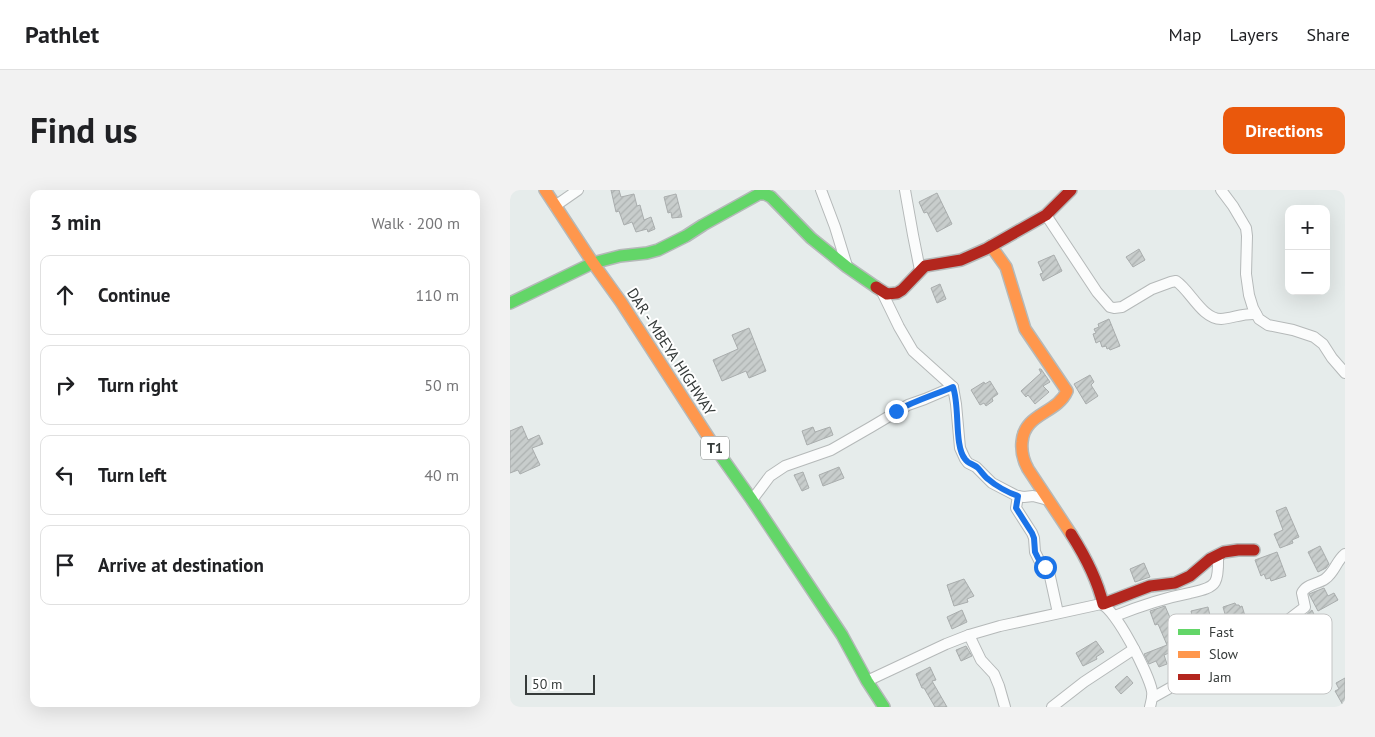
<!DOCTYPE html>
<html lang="en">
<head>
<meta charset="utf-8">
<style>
  :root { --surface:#fff; --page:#f2f2f2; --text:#202124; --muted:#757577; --line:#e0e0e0; --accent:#ea580c }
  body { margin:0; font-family:"PT Sans",sans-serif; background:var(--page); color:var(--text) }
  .controls { position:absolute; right:15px; top:15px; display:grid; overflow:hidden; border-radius:10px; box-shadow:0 5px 20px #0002 }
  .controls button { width:45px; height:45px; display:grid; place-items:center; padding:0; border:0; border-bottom:1px solid var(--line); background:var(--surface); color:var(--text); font:25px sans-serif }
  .scale { position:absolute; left:15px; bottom:12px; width:70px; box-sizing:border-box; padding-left:5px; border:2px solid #363b3a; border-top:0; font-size:14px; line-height:18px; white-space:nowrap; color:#363b3a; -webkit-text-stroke:4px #fff; paint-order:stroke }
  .stop { position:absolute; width:15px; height:15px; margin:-11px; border:4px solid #1a73e8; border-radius:50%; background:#fff }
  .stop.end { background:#1a73e8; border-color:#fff; box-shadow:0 1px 5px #0008 }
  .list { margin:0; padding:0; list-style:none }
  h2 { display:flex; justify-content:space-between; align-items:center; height:65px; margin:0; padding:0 20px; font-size:21px }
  h2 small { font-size:16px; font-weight:400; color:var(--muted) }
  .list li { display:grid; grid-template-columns:32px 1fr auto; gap:15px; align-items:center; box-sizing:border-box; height:80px; margin:0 10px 10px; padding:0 10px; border:1px solid var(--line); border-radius:10px }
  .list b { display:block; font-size:19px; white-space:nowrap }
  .list em { font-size:16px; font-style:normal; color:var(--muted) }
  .icon { flex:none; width:28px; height:28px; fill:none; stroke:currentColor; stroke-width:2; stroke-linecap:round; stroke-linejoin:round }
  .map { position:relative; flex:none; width:835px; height:517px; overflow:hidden; border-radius:10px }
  header { display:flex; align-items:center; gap:30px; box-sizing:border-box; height:70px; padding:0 25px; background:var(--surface); border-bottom:1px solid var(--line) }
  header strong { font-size:24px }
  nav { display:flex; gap:28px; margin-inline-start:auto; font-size:18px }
  .intro { display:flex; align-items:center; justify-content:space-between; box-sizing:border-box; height:120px; padding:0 30px }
  h1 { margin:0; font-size:35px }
  .button { padding:12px 22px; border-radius:10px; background:var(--accent); color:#fff; font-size:18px; font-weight:700 }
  main { display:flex; gap:30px; padding:0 30px }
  aside { flex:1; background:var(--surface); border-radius:10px; box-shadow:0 5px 20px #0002 }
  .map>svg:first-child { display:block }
  .building { fill:url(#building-hatch); stroke:#a9adad }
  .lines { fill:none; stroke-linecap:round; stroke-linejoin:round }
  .street-casing { stroke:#b5b9b9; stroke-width:12 }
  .fast-casing { stroke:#b5b9b9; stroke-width:14 }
  .slow-casing { stroke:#b5b9b9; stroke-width:14 }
  .jam-casing { stroke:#b5b9b9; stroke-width:14 }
  .street { stroke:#fbfcfc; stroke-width:10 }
  .fast { stroke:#63d668; stroke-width:11 }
  .slow { stroke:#ff974d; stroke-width:11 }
  .jam { stroke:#b3261e; stroke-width:11 }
  .route { stroke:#1a73e8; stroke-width:6 }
  .labels { text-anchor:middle; stroke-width:4; stroke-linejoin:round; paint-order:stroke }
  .shield { fill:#fff; stroke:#727675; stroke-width:1 }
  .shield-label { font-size:14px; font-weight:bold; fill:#363b3a }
  .street-label { font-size:15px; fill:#363b3a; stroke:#fff }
  .key { fill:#fff; stroke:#c3c4c4; stroke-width:1 }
  .key-label { font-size:14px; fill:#363b3a }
</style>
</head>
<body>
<header>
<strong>Pathlet</strong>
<nav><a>Map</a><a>Layers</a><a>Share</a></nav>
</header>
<div class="intro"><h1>Find us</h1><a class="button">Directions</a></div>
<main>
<aside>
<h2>3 min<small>Walk · 200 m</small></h2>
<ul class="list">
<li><svg class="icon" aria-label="ahead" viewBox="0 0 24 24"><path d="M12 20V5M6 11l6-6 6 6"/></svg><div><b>Continue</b></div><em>110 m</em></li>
<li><svg class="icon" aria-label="right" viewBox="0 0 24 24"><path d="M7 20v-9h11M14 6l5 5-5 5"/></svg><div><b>Turn right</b></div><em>50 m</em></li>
<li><svg class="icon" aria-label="left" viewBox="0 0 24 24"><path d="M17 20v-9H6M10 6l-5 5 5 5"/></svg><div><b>Turn left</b></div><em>40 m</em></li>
<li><svg class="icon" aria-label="arrive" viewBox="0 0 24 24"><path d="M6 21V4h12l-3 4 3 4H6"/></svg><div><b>Arrive at destination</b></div></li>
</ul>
</aside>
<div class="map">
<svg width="835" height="517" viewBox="0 0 835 517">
  <defs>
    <pattern id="building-hatch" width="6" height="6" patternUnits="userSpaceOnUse" patternTransform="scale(1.25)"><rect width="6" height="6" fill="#c8cdcc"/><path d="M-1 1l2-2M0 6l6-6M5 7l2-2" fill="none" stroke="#acb1b0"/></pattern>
  </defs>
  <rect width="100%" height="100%" fill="#e6eceb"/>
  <!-- building -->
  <g class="building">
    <polygon points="101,0 109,0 111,7 124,4 127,16 130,15 134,30 141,27 145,39 138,42 137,39 126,42 122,32 114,35 109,21 106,22"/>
    <polygon points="427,3 442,34 427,42 417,22 414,23 409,12"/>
    <polygon points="166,4 172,27 162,28 161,22 158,23 154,7"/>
    <polygon points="629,59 635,70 623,77 616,67"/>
    <polygon points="544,65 552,81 533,91 530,84 533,83 528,72"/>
    <polygon points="430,94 436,109 427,113 421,98"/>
    <polygon points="599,129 610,156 600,160 599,158 597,159 596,156 592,157 590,151 586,153 583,144 586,143 584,139 589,137 588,134"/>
    <polygon points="239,138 256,181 239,188 236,181 212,191 203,170 228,159 222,145"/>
    <polygon points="529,179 531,179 540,192 533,196 539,202 525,214 518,205 516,207 511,201 531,183"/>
    <polygon points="580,185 584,192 581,195 588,206 576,214 564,194"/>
    <polygon points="480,191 488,204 482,208 483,211 476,216 474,213 470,215 461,200 474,192 475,194"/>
    <polygon points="12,236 18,250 29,245 33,254 22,258 30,275 10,284 8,280 0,283 0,241"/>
    <polygon points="303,237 305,242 320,237 323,245 297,255 292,241"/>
    <polygon points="329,277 334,288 313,296 309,285"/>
    <polygon points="293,282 299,298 292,301 284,285"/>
    <polygon points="776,317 789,347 782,350 783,353 770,358 764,344 773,340 766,321"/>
    <polygon points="810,356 819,374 816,378 808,382 798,362"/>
    <polygon points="767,362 776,386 761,391 760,388 756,389 754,384 751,386 745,370"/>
    <polygon points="634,373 640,387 625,392 620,379"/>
    <polygon points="454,389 464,406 457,409 458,412 444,416 437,395"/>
    <polygon points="814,398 818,406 824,403 828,410 808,421 799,404"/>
    <polygon points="725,413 726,415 729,415 730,417 732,416 735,426 733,426 735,433 719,438 713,417"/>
    <polygon points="655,416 661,430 665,429 673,450 686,444 692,457 682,461 679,455 654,465 657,474 649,477 646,471 639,474 634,464 657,455 648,434 645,435 640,421"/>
    <polygon points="698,417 701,430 684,434 681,421"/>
    <polygon points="452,420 457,432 442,439 437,427"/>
    <polygon points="802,420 812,442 798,449 791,429"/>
    <polygon points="586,451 594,462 586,467 587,469 573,476 566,463"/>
    <polygon points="456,456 462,466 451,471 446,460"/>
    <polygon points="420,477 426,490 422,491 437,517 425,517 414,498 412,498 406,484"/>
    <polygon points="617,486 623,493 611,504 605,497"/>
    <polygon points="835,488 835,517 834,517 825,501 829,499 826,493"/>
  </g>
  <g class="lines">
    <!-- street casing -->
    <g class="street-casing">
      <g id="street">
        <polyline points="311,0 325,37 337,76"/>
        <polyline points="395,0 403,45 410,80"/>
        <polyline points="711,0 723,16 736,38 737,46 736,84 739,105 743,118 749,129 758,135 783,140 804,147 813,154 822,168 835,183"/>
        <polyline points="45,16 68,0"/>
        <path d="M536,25L587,102L600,117L604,118L612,117L642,99L661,92L666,91C680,100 692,129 711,129C723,128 733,123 746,124"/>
        <polyline points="372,102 389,137 403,161 443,197 446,214 450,258 455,269 458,273 466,277 482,293 507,306 514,307 523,306 538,310"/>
        <polyline points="508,306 506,318 522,343 524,348 525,362 529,370 539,382 548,423"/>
        <polyline points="242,310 260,286 275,276 321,260 361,237 398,215 415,209 443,197"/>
        <path d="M605,426C630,416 654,408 680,403C688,401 701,399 705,392C709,385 708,373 708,365"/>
        <path d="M767,440L774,433L795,417L792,403C796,394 808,394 815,389C825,382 826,371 835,364"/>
        <polyline points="459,445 471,470 484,484 489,496 495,517"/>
        <path d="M357,491L436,454L459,445L490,436L591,414C606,419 639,485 642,501C643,507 641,512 640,517"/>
        <path d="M642,508L762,441C776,438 787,457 799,464"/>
        <polyline points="542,517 574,492 624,459"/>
      </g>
    </g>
    <!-- fast casing -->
    <g class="fast-casing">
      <g id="fast">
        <polyline points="0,113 83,73 110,66 137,63 148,60 176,46 193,35 249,4 255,4 261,7 301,48 337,77 366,97"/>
        <polyline points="206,259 242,310 332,445 357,491 374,517"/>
      </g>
    </g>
    <!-- slow casing -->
    <g class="slow-casing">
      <g id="slow">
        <polyline points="35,0 83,73 111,112 206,259"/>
        <path d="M481,56L496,77L515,139L557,201C547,224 514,223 512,252C511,262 513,270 518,279L561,344"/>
      </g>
    </g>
    <!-- jam casing -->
    <g class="jam-casing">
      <g id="jam">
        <polyline points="366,97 377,104 387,103 392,100 415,76 451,70 476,59 536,25 561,0"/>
        <path d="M561,344C575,366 587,388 593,414L640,396L665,393L680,386L700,369L714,362L728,360H744"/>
      </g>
    </g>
    <!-- street -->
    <use href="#street" class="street"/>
    <!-- fast -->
    <use href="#fast" class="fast"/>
    <!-- slow -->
    <use href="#slow" class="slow"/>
    <!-- jam -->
    <use href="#jam" class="jam"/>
  </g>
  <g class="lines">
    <!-- route -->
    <path class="route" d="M386,221C404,211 424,205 443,197C450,216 444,256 455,269C458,274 464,274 468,278C471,281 474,286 478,289C486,296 499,303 508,306L506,318L522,343L524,348L525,362L529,370L535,377"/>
  </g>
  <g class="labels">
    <!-- shield labels -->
    <rect class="shield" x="191" y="246.5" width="28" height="23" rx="4"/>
    <g class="shield-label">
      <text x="205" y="263">T1</text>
    </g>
    <!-- street labels -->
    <g class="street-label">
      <text transform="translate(161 162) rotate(57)" y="5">DAR - MBEYA HIGHWAY</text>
    </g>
  </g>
  <!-- legend -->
  <rect x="658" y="424" width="164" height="80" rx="8" class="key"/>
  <rect x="668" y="439" width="22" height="6" fill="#63d668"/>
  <rect x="668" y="461" width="22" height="7" fill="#ff974d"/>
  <rect x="668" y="484" width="22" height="6" fill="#b3261e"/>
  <g class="key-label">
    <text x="699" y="447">Fast</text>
    <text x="699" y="469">Slow</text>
    <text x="699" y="492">Jam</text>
  </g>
</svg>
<div class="controls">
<button>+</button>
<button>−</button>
</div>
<div class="scale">50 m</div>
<div class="stop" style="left:535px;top:377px"></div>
<div class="stop end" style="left:386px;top:221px"></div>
</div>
</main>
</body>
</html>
